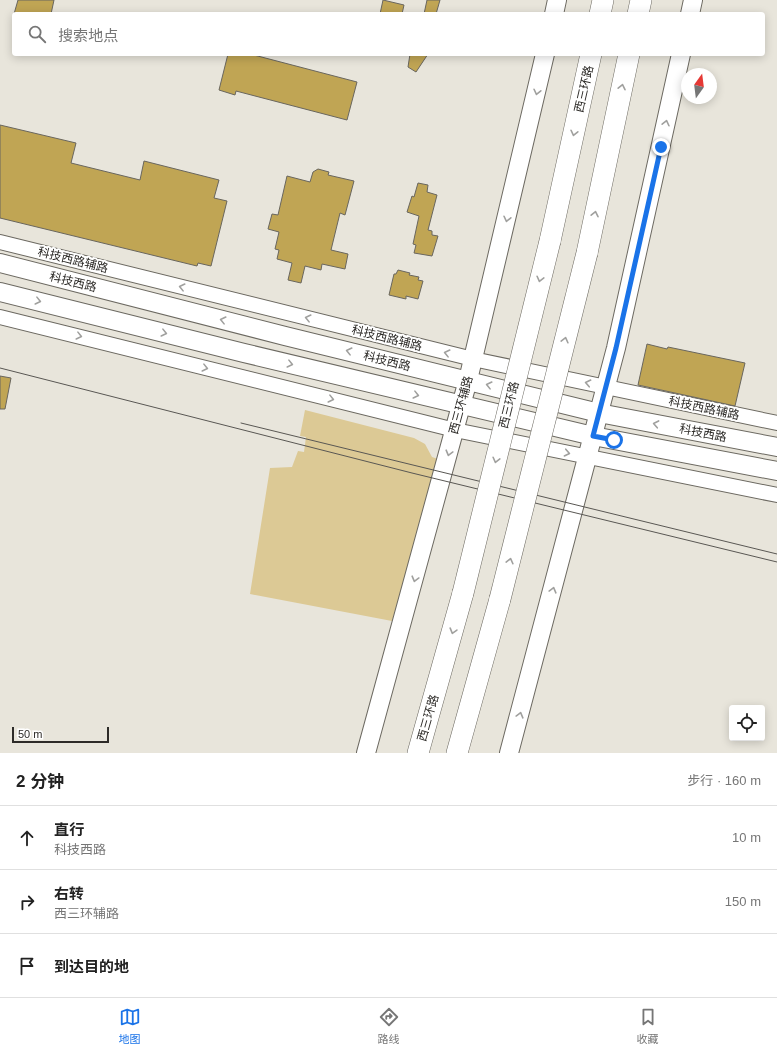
<!DOCTYPE html>
<html lang="zh">
<head>
<meta charset="utf-8">
<style>
  :root { --surface:#fff; --page:#f6f6f6; --text:#222; --muted:#767676; --line:#e0e0e0; --accent:#1a73e8 }
  body { margin:0; font-family:Helvetica,"Noto Sans SC",sans-serif; background:var(--page); color:var(--text) }
  .controls { position:absolute; right:12px; bottom:12px; display:grid; overflow:hidden; border-radius:4px; box-shadow:0 2px 10px #0003 }
  .controls button { width:36px; height:36px; display:grid; place-items:center; padding:0; border:0; border-bottom:1px solid var(--line); background:var(--surface); color:var(--text); font:20px sans-serif }
  .compass { position:absolute; left:681px; top:68px; width:36px; height:36px; border-radius:50%; background:var(--surface); box-shadow:0 2px 10px #0003; rotate:14deg }
  .scale { position:absolute; left:12px; bottom:10px; width:97px; box-sizing:border-box; padding-left:4px; border:2px solid #2d2b28; border-top:0; font-size:11px; line-height:14px; white-space:nowrap; color:#2d2b28; -webkit-text-stroke:3px #fff; paint-order:stroke }
  .stop { position:absolute; width:12px; height:12px; margin:-9px; border:3px solid #1a73e8; border-radius:50%; background:#fff }
  .stop.end { background:#1a73e8; border-color:#fff; box-shadow:0 1px 4px #0008 }
  .list { margin:0; padding:0; list-style:none }
  h2 { display:flex; justify-content:space-between; align-items:center; height:52px; margin:0; padding:0 16px; font-size:17px }
  h2 small { font-size:13px; font-weight:400; color:var(--muted) }
  .list li { display:grid; grid-template-columns:26px 1fr auto; gap:12px; align-items:center; box-sizing:border-box; height:64px; padding:0 16px; border-top:1px solid var(--line) }
  .list b { display:block; font-size:15px; white-space:nowrap }
  .list p { margin:0; font-size:13px; white-space:nowrap; color:var(--muted) }
  .list em { font-size:13px; font-style:normal; color:var(--muted) }
  .icon { flex:none; width:22px; height:22px; fill:none; stroke:currentColor; stroke-width:2; stroke-linecap:round; stroke-linejoin:round }
  .map { position:relative; flex:none; width:777px; height:753px; overflow:hidden }
  .search { position:absolute; background:var(--surface); box-shadow:0 2px 10px #0003; left:12px; right:12px; top:12px; height:44px; display:flex; align-items:center; gap:10px; box-sizing:border-box; padding:0 14px; border-radius:4px; color:var(--muted); font-size:15px }
  .sheet { height:244px; background:var(--surface) }
  nav { display:flex; justify-content:space-around; align-items:center; box-sizing:border-box; height:56px; border-top:1px solid var(--line); background:var(--surface); font-size:11px; color:var(--muted) }
  nav a { display:grid; justify-items:center; gap:2px }
  nav .on { color:var(--accent) }
  .map>svg:first-child { display:block }
  .green { fill:#dcc995 }
  .building { fill:#c0a554; stroke:#69665e }
  .lines { fill:none; stroke-linecap:round; stroke-linejoin:round }
  .minor-casing { stroke:#6c6961; stroke-width:16 }
  .major-casing { stroke:#6c6961; stroke-width:20 }
  .highway-casing { stroke:#6c6961; stroke-width:22 }
  .minor { stroke:#fff; stroke-width:14 }
  .major { stroke:#fff; stroke-width:18 }
  .highway { stroke:#fff; stroke-width:21 }
  .tram { stroke:#595753; stroke-width:1 }
  .highway-bridge-casing { stroke:#6c6961; stroke-width:22; stroke-linecap:butt }
  .highway-bridge { stroke:#fff; stroke-width:21 }
  .oneway { stroke:#a0a09e }
  .route { stroke:#1a73e8; stroke-width:5 }
  .labels { text-anchor:middle; stroke-width:3.5; stroke-linejoin:round; paint-order:stroke }
  .street-label { font-size:12px; fill:#2d2b28; stroke:#fff }
</style>
</head>
<body>
<div class="map">
<svg width="777" height="753" viewBox="0 0 777 753">
  <rect width="100%" height="100%" fill="#e8e5db"/>
  <!-- green -->
  <polygon class="green" points="305,410 414,438 425,444 432,457 438,459 392,621 250,594 270,468 292,467 298,451 304,452 306,437 300,436"/>
  <!-- building -->
  <g class="building">
    <polygon points="18,0 54,0 51,14 14,14"/>
    <polygon points="383,0 404,5 402,14 380,14"/>
    <polygon points="427,0 440,0 436,14 424,14"/>
    <polygon points="228,54 250,54 357,82 347,120 236,91 235,95 219,90"/>
    <polygon points="410,54 428,54 416,72 408,67"/>
    <polygon points="0,125 76,143 71,163 140,180 144,161 219,180 214,198 227,201 211,266 198,263 197,266 0,218"/>
    <polygon points="318,169 329,172 328,175 354,181 345,215 340,213 331,250 348,254 345,269 322,264 321,270 305,266 301,283 288,280 292,263 277,259 279,250 275,249 279,232 268,229 272,214 278,215 287,176 310,182 313,172"/>
    <polygon points="418,183 428,185 427,192 437,195 428,230 432,231 432,235 438,236 432,256 414,253 416,245 413,244 419,216 407,212 412,196 414,197"/>
    <polygon points="398,270 410,273 409,275 419,277 418,280 423,281 418,299 406,296 406,299 389,295 394,274 396,274"/>
    <polygon points="647,344 667,349 668,347 745,363 735,406 638,385"/>
    <polygon points="0,376 11,378 5,409 0,409"/>
  </g>
  <g class="lines">
    <!-- minor casing -->
    <g class="minor-casing">
      <g id="minor">
        <polyline points="0,242 473,359 777,423"/>
        <polyline points="0,317 455,430 777,495"/>
      </g>
    </g>
    <!-- major casing -->
    <g class="major-casing">
      <g id="major">
        <polyline points="554,14 557,0"/>
        <polyline points="690,14 693,0"/>
        <polyline points="0,263 285,336 599,413 777,447"/>
        <polyline points="0,292 244,353 593,436 777,471"/>
        <polyline points="366,753 468,380 545,54"/>
        <polyline points="509,753 616,348 681,54"/>
      </g>
    </g>
    <!-- highway casing -->
    <g class="highway-casing">
      <g id="highway">
        <polyline points="600,14 603,0"/>
        <polyline points="638,14 641,0"/>
        <polyline points="550,241 591,54"/>
        <polyline points="587,253 629,54"/>
        <polyline points="418,753 463,593"/>
        <polyline points="457,753 500,599"/>
      </g>
    </g>
    <!-- minor -->
    <use href="#minor" class="minor"/>
    <!-- major -->
    <use href="#major" class="major"/>
    <!-- highway -->
    <use href="#highway" class="highway"/>
    <!-- tram -->
    <g class="tram">
      <polyline points="0,368 412,473 777,562"/>
      <polyline points="241,423 777,554"/>
    </g>
    <!-- highway-bridge casing -->
    <g class="highway-bridge-casing">
      <g id="highway-bridge">
        <polyline points="463,593 550,241"/>
        <polyline points="500,599 587,253"/>
      </g>
    </g>
    <!-- highway-bridge -->
    <use href="#highway-bridge" class="highway-bridge"/>
  </g>
  <!-- one-way arrows -->
  <defs><path id="oneway-chevron" d="M-2-3.5L2.5 0L-2 3.5" fill="none" stroke-width="1.6" stroke-linecap="round" stroke-linejoin="round"/></defs>
  <g class="oneway">
    <use href="#oneway-chevron" transform="translate(622 87) rotate(-78)"/>
    <use href="#oneway-chevron" transform="translate(537 92) rotate(103)"/>
    <use href="#oneway-chevron" transform="translate(666 123) rotate(-77)"/>
    <use href="#oneway-chevron" transform="translate(574 133) rotate(103)"/>
    <use href="#oneway-chevron" transform="translate(595 214) rotate(-78)"/>
    <use href="#oneway-chevron" transform="translate(507 219) rotate(103)"/>
    <use href="#oneway-chevron" transform="translate(540 279) rotate(104)"/>
    <use href="#oneway-chevron" transform="translate(182 287) rotate(-166)"/>
    <use href="#oneway-chevron" transform="translate(38 301) rotate(14)"/>
    <use href="#oneway-chevron" transform="translate(308 318) rotate(-166)"/>
    <use href="#oneway-chevron" transform="translate(223 320) rotate(-166)"/>
    <use href="#oneway-chevron" transform="translate(164 333) rotate(14)"/>
    <use href="#oneway-chevron" transform="translate(79 336) rotate(14)"/>
    <use href="#oneway-chevron" transform="translate(565 340) rotate(-76)"/>
    <use href="#oneway-chevron" transform="translate(349 351) rotate(-166)"/>
    <use href="#oneway-chevron" transform="translate(447 353) rotate(-166)"/>
    <use href="#oneway-chevron" transform="translate(290 364) rotate(14)"/>
    <use href="#oneway-chevron" transform="translate(205 368) rotate(14)"/>
    <use href="#oneway-chevron" transform="translate(588 383) rotate(-168)"/>
    <use href="#oneway-chevron" transform="translate(489 385) rotate(-166)"/>
    <use href="#oneway-chevron" transform="translate(416 395) rotate(14)"/>
    <use href="#oneway-chevron" transform="translate(331 399) rotate(14)"/>
    <use href="#oneway-chevron" transform="translate(656 424) rotate(-169)"/>
    <use href="#oneway-chevron" transform="translate(449 453) rotate(105)"/>
    <use href="#oneway-chevron" transform="translate(567 453) rotate(12)"/>
    <use href="#oneway-chevron" transform="translate(496 460) rotate(104)"/>
    <use href="#oneway-chevron" transform="translate(510 561) rotate(-76)"/>
    <use href="#oneway-chevron" transform="translate(415 579) rotate(105)"/>
    <use href="#oneway-chevron" transform="translate(553 590) rotate(-75)"/>
    <use href="#oneway-chevron" transform="translate(453 631) rotate(106)"/>
    <use href="#oneway-chevron" transform="translate(520 715) rotate(-75)"/>
  </g>
  <g class="lines">
    <!-- route -->
    <polyline class="route" points="614,440 593,436 616,348 661,147"/>
  </g>
  <g class="labels">
    <!-- street labels -->
    <g class="street-label">
      <text transform="translate(584 89) rotate(-77)" y="4">西三环路</text>
      <text transform="translate(73 260) rotate(14)" y="4">科技西路辅路</text>
      <text transform="translate(73 282) rotate(14)" y="4">科技西路</text>
      <text transform="translate(387 338) rotate(14)" y="4">科技西路辅路</text>
      <text transform="translate(387 361) rotate(14)" y="4">科技西路</text>
      <text transform="translate(461 405) rotate(-75)" y="4">西三环辅路</text>
      <text transform="translate(509 405) rotate(-76)" y="4">西三环路</text>
      <text transform="translate(704 408) rotate(12)" y="4">科技西路辅路</text>
      <text transform="translate(703 433) rotate(11)" y="4">科技西路</text>
      <text transform="translate(428 718) rotate(-74)" y="4">西三环路</text>
    </g>
  </g>
</svg>
<div class="controls">
<button><svg class="icon" aria-label="locate" viewBox="0 0 24 24"><circle cx="12" cy="12" r="6"/><path d="M12 2v4M12 18v4M2 12h4M18 12h4"/></svg></button>
</div>
<svg class="compass" viewBox="-18 -18 36 36"><path d="M0-13l5 13h-10z" fill="#e53935"/><path d="M0 13l5-13h-10z" fill="#767676"/></svg>
<div class="scale">50 m</div>
<div class="stop" style="left:614px;top:440px"></div>
<div class="stop end" style="left:661px;top:147px"></div>
<div class="search"><svg class="icon" aria-label="search" viewBox="0 0 24 24"><circle cx="10" cy="10" r="6"/><path d="M15 15l6 6"/></svg>搜索地点</div>
</div>
<section class="sheet">
<h2>2 分钟<small>步行 · 160 m</small></h2>
<ul class="list">
<li><svg class="icon" aria-label="ahead" viewBox="0 0 24 24"><path d="M12 20V5M6 11l6-6 6 6"/></svg><div><b>直行</b><p>科技西路</p></div><em>10 m</em></li>
<li><svg class="icon" aria-label="right" viewBox="0 0 24 24"><path d="M7 20v-9h11M14 6l5 5-5 5"/></svg><div><b>右转</b><p>西三环辅路</p></div><em>150 m</em></li>
<li><svg class="icon" aria-label="arrive" viewBox="0 0 24 24"><path d="M6 21V4h12l-3 4 3 4H6"/></svg><div><b>到达目的地</b></div></li>
</ul>
</section>
<nav>
<a class="on"><svg class="icon" aria-label="map" viewBox="0 0 24 24"><path d="M3 6l6-2 6 2 6-2v14l-6 2-6-2-6 2zM9 4v14M15 6v14"/></svg>地图</a>
<a><svg class="icon" aria-label="directions" viewBox="0 0 24 24"><path d="M12 3l9 9-9 9-9-9zM9 14v-3h6M13 9l2 2-2 2"/></svg>路线</a>
<a><svg class="icon" aria-label="saved" viewBox="0 0 24 24"><path d="M7 4h10v16l-5-4-5 4z"/></svg>收藏</a>
</nav>
</body>
</html>
